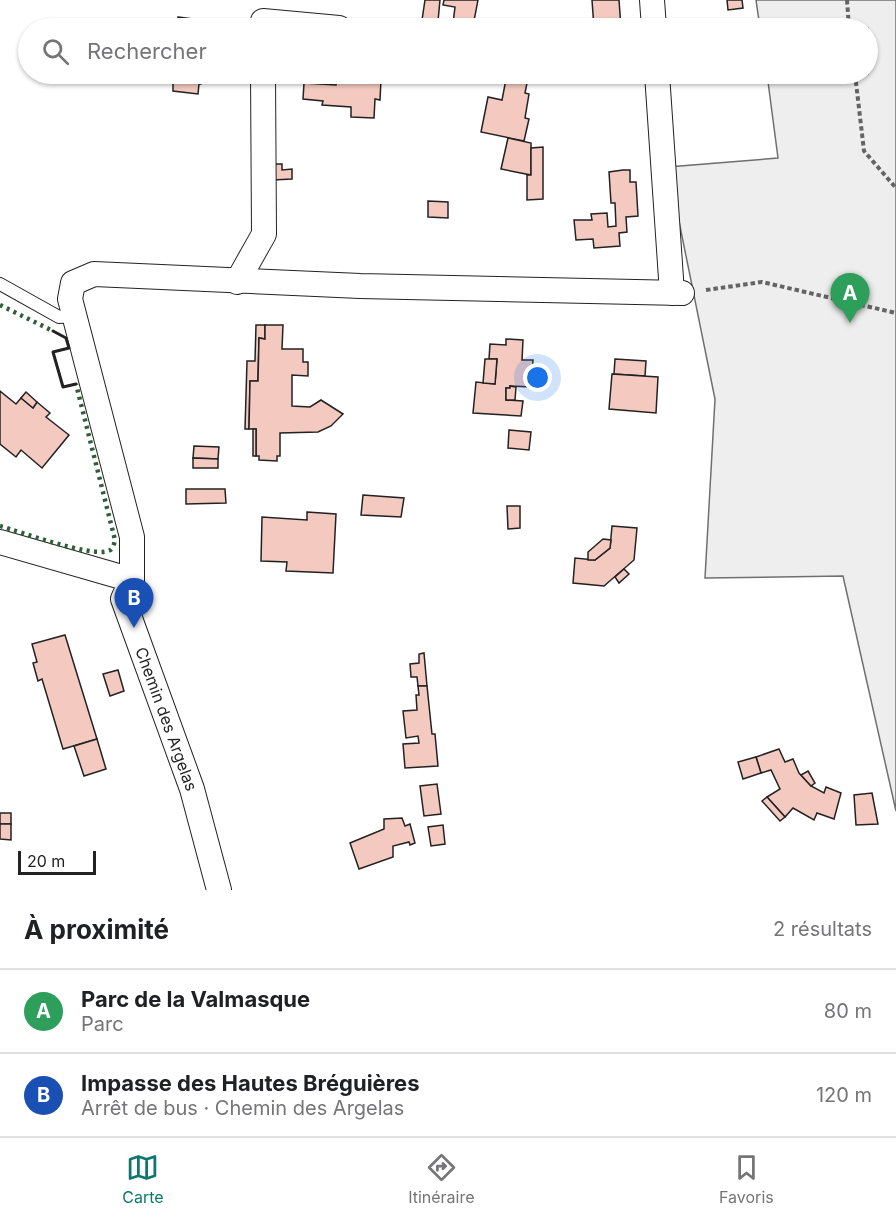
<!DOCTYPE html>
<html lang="fr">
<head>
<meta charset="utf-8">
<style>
  :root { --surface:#fff; --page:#f6f6f6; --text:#202124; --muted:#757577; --line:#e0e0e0; --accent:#0f766e }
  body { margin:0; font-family:Inter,sans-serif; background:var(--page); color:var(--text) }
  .scale { position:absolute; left:18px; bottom:15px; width:78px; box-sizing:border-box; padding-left:6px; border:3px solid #222; border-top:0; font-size:16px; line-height:21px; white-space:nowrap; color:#222; -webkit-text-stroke:4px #fff; paint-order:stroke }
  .you { position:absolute; left:538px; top:378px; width:21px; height:21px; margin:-15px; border:4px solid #fff; border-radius:50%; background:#1a73e8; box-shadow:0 0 0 9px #1a73e833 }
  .badge { display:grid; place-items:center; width:39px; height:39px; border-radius:50%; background:var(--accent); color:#fff; font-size:20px; font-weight:700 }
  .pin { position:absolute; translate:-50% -50px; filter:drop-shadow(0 2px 3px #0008) }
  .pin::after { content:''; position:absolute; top:32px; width:21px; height:18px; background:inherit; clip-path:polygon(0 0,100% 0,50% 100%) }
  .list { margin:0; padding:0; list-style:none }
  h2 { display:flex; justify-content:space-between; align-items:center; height:78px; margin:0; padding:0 24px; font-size:26px }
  h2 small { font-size:20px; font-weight:400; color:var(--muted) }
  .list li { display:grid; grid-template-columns:39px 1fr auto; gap:18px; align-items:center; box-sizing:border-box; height:84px; padding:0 24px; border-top:2px solid var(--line) }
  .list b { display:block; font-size:22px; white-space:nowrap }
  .list p { margin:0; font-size:20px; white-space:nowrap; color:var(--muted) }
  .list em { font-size:20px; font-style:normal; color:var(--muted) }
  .icon { flex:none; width:33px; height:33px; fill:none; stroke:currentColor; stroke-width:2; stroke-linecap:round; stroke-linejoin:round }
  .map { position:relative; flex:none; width:896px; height:890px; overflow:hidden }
  .search { position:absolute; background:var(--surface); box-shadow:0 2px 4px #0004; left:18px; right:18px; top:18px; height:66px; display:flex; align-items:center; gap:15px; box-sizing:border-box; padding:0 21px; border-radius:33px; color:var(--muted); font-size:22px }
  .sheet { height:246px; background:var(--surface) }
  nav { display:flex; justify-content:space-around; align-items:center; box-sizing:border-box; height:84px; border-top:2px solid var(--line); background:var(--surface); font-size:16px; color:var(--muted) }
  nav a { display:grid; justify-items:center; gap:3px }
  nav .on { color:var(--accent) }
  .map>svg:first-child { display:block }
  .green { fill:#eee; stroke:#6f6f6f; stroke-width:1.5 }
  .building { fill:#f3c9c0; stroke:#222; stroke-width:1.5 }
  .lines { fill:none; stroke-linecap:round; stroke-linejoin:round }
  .lane-casing { stroke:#222; stroke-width:14 }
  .street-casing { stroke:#222; stroke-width:26 }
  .path { stroke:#646464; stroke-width:4; stroke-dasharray:4.5 3; stroke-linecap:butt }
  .lane { stroke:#fff; stroke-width:12 }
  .street { stroke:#fff; stroke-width:24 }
  .hedge { stroke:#2f5e38; stroke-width:4.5; stroke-dasharray:3 4.5; stroke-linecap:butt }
  .wall { stroke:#222; stroke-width:3 }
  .labels { text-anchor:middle; stroke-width:4.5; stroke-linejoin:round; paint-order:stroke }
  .street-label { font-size:16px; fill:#222; stroke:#fff }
</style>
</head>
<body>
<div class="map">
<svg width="896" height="890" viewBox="0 0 896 890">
  <rect width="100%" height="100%" fill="#fff"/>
  <!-- green -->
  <polygon class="green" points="756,0 896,0 896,811 843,576 705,578 715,399 668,167 778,158 767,74 868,74 868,28 760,28"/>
  <!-- building -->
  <g class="building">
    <polygon points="425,0 440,0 438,21 422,20"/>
    <polygon points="444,0 478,0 473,26 453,23 455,7 443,5"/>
    <polygon points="592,0 619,0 621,28 594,28"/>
    <polygon points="727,0 742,0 743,8 728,10"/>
    <polygon points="178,17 231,24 230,28 177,28"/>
    <polygon points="173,74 206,74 205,82 201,81 201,84 199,84 198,94 173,91"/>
    <polygon points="346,74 377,74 376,80 381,80 380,100 375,99 374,118 351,117 351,107 322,105 323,101 303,99 304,83 336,85 337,80 346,80"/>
    <polygon points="507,74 528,78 525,93 529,94 525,118 529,119 524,141 481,132 488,97 502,100"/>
    <polygon points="508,138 531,143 531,175 501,169"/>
    <polygon points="543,147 543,199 527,200 527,175 531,175 531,148"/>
    <polygon points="272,164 282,164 282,170 292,169 292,179 273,180"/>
    <polygon points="623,170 630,170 630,182 636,182 638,216 626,217 627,232 619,233 620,246 594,248 593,239 576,240 574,220 592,220 591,214 607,213 608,227 616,226 615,203 611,203 609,172"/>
    <polygon points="428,201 448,202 448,218 428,217"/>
    <polygon points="256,325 265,325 265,339 259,338 258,381 250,381 249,429 245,429 247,361 255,361"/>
    <polygon points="265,325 283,325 282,349 303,349 303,362 308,362 308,376 292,375 292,406 310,407 321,400 343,414 331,426 318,432 280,433 280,456 277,456 277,461 259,460 259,456 256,456 256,429 249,429 250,381 258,381 259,338 265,339"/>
    <polygon points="506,339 523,340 522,360 533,360 531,387 510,386 510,388 506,388 506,400 523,401 521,416 473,413 476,382 495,384 497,359 489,359 490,344 506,345"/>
    <polygon points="485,359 497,359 495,384 483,383"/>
    <polygon points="615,359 646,361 645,376 614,374"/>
    <polygon points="612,374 658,377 656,413 609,409"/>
    <polygon points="510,386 516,387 515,400 506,400 506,388 510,388"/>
    <polygon points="0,391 16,404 21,398 33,408 37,402 50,413 46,417 69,435 42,468 21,450 16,457 0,444"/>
    <polygon points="26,392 37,402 33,408 21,398"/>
    <rect x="253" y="429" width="3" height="27"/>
    <polygon points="509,430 531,432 529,450 508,448"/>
    <polygon points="194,446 219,447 218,459 193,458"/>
    <polygon points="193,458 218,459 218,468 193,468"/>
    <polygon points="186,489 225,489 226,503 186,504"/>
    <polygon points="363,495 404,498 401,517 361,515"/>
    <polygon points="507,506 520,506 520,528 508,529"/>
    <polygon points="307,512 336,514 333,573 286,571 287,562 261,561 262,517 307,520"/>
    <polygon points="612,526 637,528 634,560 604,586 573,583 575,558 595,560 610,548"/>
    <polygon points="603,539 611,540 610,548 595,560 588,560 588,552"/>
    <polygon points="624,569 629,574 619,583 615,577"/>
    <polygon points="65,635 97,739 63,749 42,679 38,681 33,663 37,662 32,644"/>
    <polygon points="424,653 427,686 418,686 417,677 411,677 410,664 419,663 419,654"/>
    <polygon points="118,670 124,691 110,696 103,674"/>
    <polygon points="418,686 427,686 432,734 435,734 438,766 405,768 403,744 419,743 418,736 406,738 403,711 417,710 416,695 419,695"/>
    <polygon points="97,739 106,769 84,776 74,746"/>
    <polygon points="779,749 785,762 793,759 799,773 811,786 824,793 826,787 841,793 834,819 817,813 814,820 793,808 785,817 767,797 780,789 771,770 761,773 756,757"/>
    <polygon points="756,757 761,773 743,779 738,762"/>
    <polygon points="808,771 815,783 811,786 801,775"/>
    <polygon points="437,784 441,814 424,816 420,786"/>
    <polygon points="872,793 878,824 856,825 854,795"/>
    <polygon points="767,797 785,817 780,821 762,801"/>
    <rect x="0" y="813" width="11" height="11"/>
    <polygon points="402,818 405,826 410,824 415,843 410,845 409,842 393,846 393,857 359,869 350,843 384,829 384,819"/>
    <polygon points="0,824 11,824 11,840 0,839"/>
    <polygon points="443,825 445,844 431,846 428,827"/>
  </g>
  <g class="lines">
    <!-- lane casing -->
    <g class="lane-casing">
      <polyline id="lane" points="0,284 59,317 74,316"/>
    </g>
    <!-- street casing -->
    <g class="street-casing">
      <g id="street">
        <polyline points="652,0 654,28"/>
        <polyline points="263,21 339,28"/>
        <polyline points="657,74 672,293"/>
        <polyline points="237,282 264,234 263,74"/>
        <path id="s1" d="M0,542L132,580L123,599L192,789L219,890"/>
        <polyline points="132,580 132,537 70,299 73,283 94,274 360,286 682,293"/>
      </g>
    </g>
    <!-- path -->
    <g class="path">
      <polyline points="847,0 849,28"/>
      <polyline points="855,74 864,151 896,188"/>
      <polyline points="706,290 762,282 896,313"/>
    </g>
    <!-- lane -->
    <use href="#lane" class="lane"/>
    <!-- street -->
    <use href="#street" class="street"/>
    <!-- hedge -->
    <g class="hedge">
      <polyline points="0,305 53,331"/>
      <path d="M0,526C21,532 89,557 108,551C113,550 114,544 115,540L76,384"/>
    </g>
    <!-- wall -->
    <polyline class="wall" points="53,331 66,338 69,348 53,352 63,387 76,384"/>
  </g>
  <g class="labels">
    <!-- street labels -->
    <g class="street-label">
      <text dy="6" stroke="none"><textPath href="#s1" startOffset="286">Chemin des Argelas</textPath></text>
    </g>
  </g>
</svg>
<div class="scale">20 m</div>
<div class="you"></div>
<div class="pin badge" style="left:850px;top:323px;background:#2e9e5b">A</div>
<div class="pin badge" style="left:134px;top:628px;background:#1a4fb4">B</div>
<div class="search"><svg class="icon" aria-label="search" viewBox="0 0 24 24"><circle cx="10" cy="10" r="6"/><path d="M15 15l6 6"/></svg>Rechercher</div>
</div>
<section class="sheet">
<h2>À proximité<small>2 résultats</small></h2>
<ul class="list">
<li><span class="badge" style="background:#2e9e5b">A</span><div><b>Parc de la Valmasque</b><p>Parc</p></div><em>80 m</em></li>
<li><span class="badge" style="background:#1a4fb4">B</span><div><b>Impasse des Hautes Bréguières</b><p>Arrêt de bus · Chemin des Argelas</p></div><em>120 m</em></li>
</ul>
</section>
<nav>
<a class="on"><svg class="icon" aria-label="map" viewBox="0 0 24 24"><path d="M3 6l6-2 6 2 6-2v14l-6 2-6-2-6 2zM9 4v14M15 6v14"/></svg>Carte</a>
<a><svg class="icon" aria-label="directions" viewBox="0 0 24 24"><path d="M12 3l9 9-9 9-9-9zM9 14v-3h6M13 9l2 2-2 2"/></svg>Itinéraire</a>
<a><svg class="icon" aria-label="saved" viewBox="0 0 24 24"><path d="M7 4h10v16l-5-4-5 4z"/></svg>Favoris</a>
</nav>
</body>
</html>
